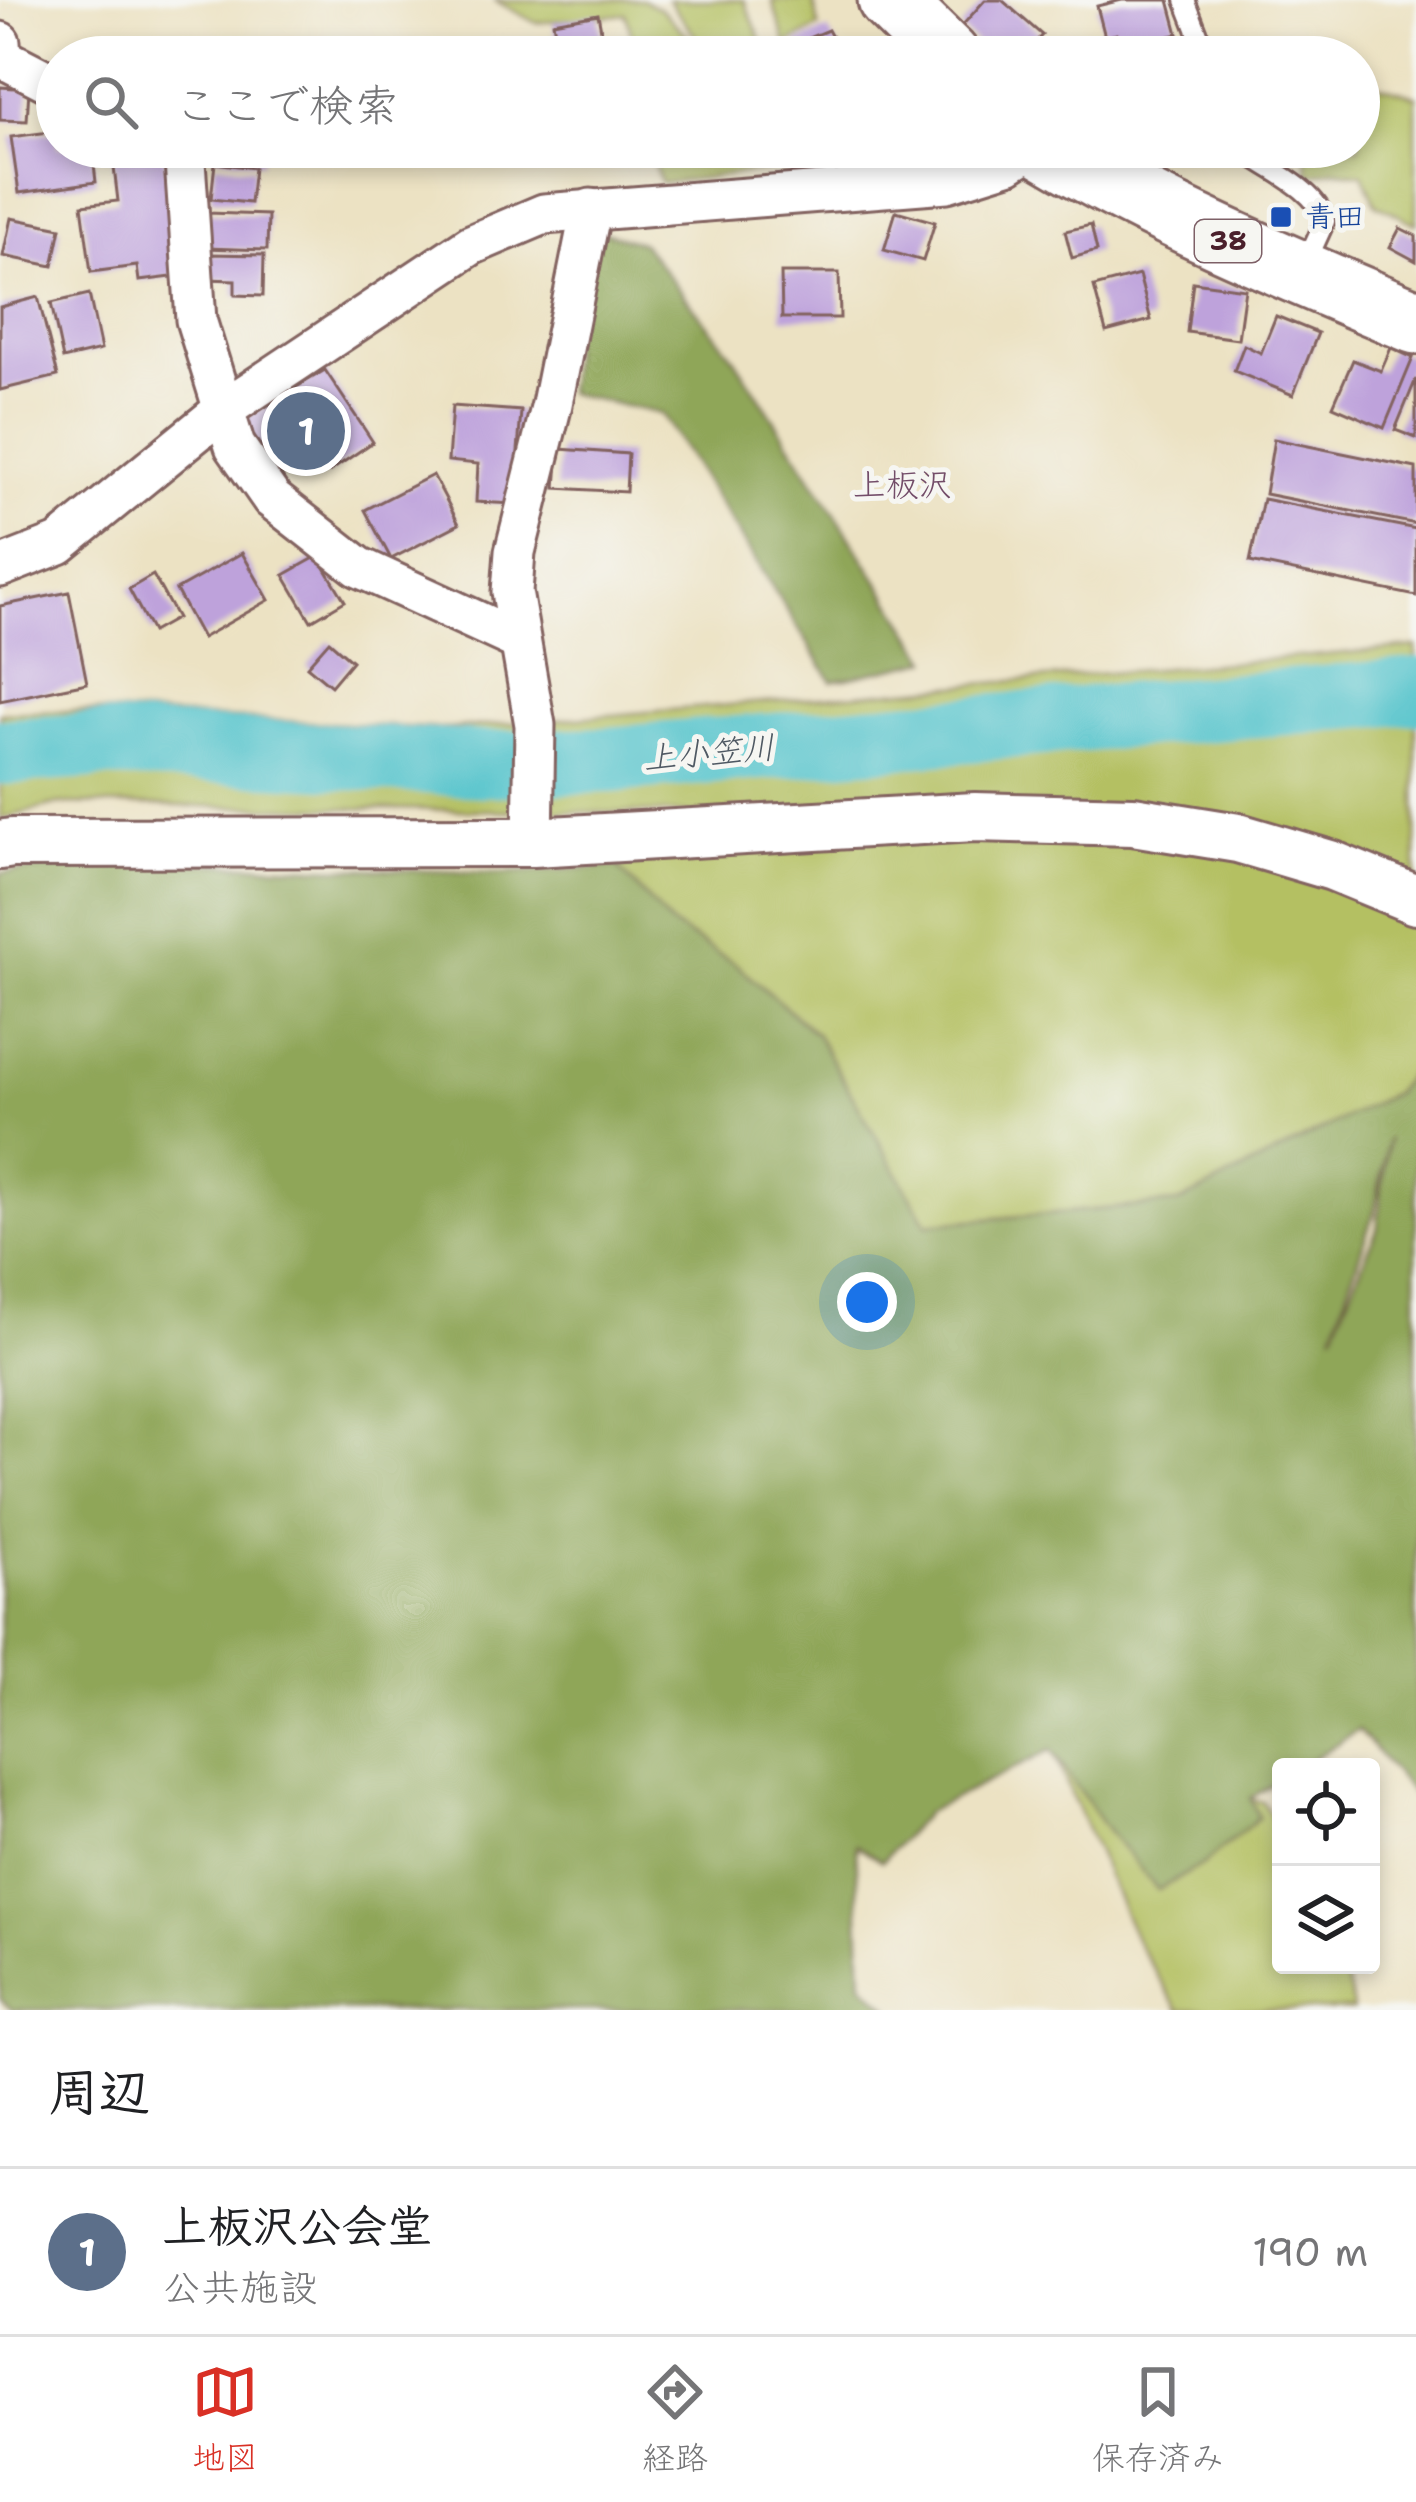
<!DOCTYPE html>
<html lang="ja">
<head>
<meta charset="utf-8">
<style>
  :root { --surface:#fff; --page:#f6f6f6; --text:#202124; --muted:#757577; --line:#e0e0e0; --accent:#d93025 }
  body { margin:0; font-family:"Shantell Sans","Klee One",sans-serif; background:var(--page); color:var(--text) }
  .controls { position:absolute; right:36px; bottom:36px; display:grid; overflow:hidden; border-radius:12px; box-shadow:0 6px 18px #0003 }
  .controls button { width:108px; height:108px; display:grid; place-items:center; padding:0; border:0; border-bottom:3px solid var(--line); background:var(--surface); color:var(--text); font:60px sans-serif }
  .you { position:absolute; left:867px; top:1302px; width:42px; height:42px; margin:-30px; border:9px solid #fff; border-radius:50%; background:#1a73e8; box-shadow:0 0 0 18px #1a73e833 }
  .badge { display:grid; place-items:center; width:78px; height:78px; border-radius:50%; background:var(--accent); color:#fff; font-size:39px; font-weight:700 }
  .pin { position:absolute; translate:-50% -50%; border:6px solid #fff; box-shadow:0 3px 12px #0006 }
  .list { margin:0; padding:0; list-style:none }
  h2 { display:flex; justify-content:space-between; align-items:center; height:156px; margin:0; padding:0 48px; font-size:51px }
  h2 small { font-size:39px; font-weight:400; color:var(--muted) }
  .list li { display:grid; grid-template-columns:78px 1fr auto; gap:36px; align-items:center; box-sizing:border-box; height:168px; padding:0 48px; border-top:3px solid var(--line) }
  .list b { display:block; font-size:45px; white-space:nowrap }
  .list p { margin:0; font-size:39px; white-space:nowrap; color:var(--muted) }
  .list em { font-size:39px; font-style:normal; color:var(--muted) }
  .icon { flex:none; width:66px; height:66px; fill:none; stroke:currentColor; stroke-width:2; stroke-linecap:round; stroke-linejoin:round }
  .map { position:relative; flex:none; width:1416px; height:2010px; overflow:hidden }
  .search { position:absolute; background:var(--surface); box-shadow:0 6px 18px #0003; left:36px; right:36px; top:36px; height:132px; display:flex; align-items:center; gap:30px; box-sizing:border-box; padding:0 42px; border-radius:66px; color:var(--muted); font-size:45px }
  .sheet { height:324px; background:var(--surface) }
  nav { display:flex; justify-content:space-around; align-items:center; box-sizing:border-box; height:168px; border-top:3px solid var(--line); background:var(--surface); font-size:33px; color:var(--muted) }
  nav a { display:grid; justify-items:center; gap:6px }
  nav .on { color:var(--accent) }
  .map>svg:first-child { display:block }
  .green { fill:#b4c062; stroke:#7f7046; stroke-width:3 }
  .forest { fill:#8fa658; stroke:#6c6242; stroke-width:3; fill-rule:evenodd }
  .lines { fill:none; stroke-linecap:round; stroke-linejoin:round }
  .river { stroke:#57c4cc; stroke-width:66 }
  .building { fill:#bea2db }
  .service-casing { stroke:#836360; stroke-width:24 }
  .minor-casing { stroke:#836360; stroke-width:45 }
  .tertiary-casing { stroke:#836360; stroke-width:54 }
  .primary-casing { stroke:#836360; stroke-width:69 }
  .service { stroke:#fff; stroke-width:18 }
  .minor { stroke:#fff; stroke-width:39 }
  .tertiary { stroke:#fff; stroke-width:48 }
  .primary { stroke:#fff; stroke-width:63 }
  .transit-dot { fill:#1a4fb4; stroke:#f6f6f2; stroke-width:4.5 }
  .labels { text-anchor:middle; stroke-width:10; stroke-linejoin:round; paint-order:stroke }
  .shield { fill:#f6f6f2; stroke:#7e6067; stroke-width:3 }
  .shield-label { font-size:27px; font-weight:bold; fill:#4a1f2b }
  .transit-label { font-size:30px; fill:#164399; stroke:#f6f6f2; text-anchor:start }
  .neighbourhood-label { font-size:33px; fill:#734d69; stroke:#f6f6f2 }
  .water-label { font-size:33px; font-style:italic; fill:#4f5963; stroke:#f6f6f2 }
</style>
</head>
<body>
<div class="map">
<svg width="1416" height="2010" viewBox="0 0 1416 2010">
  <rect width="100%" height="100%" fill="#f6f6f2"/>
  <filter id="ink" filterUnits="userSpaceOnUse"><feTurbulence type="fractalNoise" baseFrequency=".00833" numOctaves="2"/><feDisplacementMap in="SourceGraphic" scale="24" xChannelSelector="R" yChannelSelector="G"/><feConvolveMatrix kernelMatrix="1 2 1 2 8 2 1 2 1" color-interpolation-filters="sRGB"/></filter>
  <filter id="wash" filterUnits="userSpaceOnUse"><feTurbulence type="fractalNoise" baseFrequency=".004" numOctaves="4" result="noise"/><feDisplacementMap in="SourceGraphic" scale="48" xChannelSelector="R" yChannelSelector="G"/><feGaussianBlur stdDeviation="2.7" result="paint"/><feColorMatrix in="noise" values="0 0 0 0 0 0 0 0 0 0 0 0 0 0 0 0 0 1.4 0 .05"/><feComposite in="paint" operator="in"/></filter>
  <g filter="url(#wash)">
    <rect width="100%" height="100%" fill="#ece2c3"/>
    <!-- green -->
    <g class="green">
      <polygon points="494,0 642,0 661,9 708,57 641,57 637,55 626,14 536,23"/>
      <polygon points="668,0 744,0 768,57 711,57"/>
      <polygon points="772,0 813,0 819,27 786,45"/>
      <polygon points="1359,84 1373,84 1416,96 1416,224 1376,204 1363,174 1333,170 1309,175 1304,147 1359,147"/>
      <polygon points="659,147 757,147 782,169 661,183 653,162 659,155"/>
      <polygon points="1416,647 1416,1065 1394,1093 1179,1203 926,1224 817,1035 737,965 671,925 617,866 917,817 59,804 0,819 0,713 77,711 446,729"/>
      <polygon points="1052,1750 1263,1802 1281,1833 1281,1965 1341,1965 1350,1992 1352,2010 1179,2010 1137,1943"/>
    </g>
    <!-- forest -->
    <g class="forest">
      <polygon points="579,225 642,243 735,359 929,660 832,681 662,414 567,393"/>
      <path d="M151,862L502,873L617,866L671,925L737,965L817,1035L927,1224L1179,1203L1394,1093L1416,1067V1798L1358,1730L1300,1767H1281V1779L1251,1798L1259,1817L1205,1863L1158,1890L1107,1830L1051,1750L927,1812L882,1861L856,1845L862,1983L891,2010H12L0,1999V873L81,865ZM1388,1138L1377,1229L1333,1334L1375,1209Z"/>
    </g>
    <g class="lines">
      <!-- river -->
      <polyline class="river" points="0,752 106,745 482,764 610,760 1416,691"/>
    </g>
    <g id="blocks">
      <!-- building -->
      <g class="building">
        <polygon points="985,0 1002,0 1042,35 1022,57 993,57 960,28"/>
        <polygon points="1122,0 1169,0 1178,34 1120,49 1116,34 1105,37 1097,6"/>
        <polygon points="598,14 606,57 525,57 524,49 557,43 553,22"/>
        <polygon points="828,30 841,53 831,57 801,57 796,43"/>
        <polygon points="0,87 29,89 27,121 0,120"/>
        <polygon points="57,131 57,147 92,147 96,182 19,193 11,137"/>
        <polygon points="140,147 163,147 180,276 139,281 137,266 91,272 82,205 118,201 112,151"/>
        <polygon points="210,147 264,147 262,163 209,156"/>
        <rect x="384" y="147" width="98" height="5"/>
        <polygon points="918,147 954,147 958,156 926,169"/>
        <polygon points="215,163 254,168 250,203 211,199"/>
        <polygon points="896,211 935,222 923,261 884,250"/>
        <polygon points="207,213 268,215 267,250 205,248"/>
        <polygon points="11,218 61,228 53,266 3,256"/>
        <polygon points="1091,225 1097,251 1072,258 1065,231"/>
        <polygon points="1400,228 1416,236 1416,261 1390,247"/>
        <polygon points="207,254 264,255 263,296 235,295 235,280 206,279"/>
        <polygon points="781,273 839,273 840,318 782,318"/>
        <polygon points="1139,275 1151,320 1106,332 1094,287"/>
        <polygon points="1193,282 1245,289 1238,339 1187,332"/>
        <polygon points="89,294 101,350 63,359 51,303"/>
        <polygon points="38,297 58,376 0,390 0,307"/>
        <polygon points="1276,316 1318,333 1293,395 1234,371 1244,345 1261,353"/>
        <polygon points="1391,348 1413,358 1384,428 1333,406 1353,360 1381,371"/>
        <polygon points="325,370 373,442 329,472 318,455 310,458 299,442 266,461 240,421"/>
        <polygon points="1416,379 1416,438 1395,430"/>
        <polygon points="452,406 521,411 514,504 476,502 478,464 448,461"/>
        <polygon points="1274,439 1416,468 1416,524 1265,494"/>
        <polygon points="559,449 628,454 626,492 556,488"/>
        <polygon points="433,475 459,524 391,559 365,510"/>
        <polygon points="1263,499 1416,529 1416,596 1250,562"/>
        <polygon points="242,553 269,600 202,638 176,590"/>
        <polygon points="318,556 345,601 311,621 284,575"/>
        <polygon points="153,575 177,618 152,632 129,589"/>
        <polygon points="69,592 87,683 0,701 0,606"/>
        <polygon points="329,641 352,661 331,686 307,666"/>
      </g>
    </g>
  </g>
  <g filter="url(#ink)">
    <use href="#blocks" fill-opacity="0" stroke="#836360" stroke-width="3"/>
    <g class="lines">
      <!-- service casing -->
      <g class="service-casing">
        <g id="service">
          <polyline points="1185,0 1207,57"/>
          <path d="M1238,147C1263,167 1316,187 1325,221L1306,263"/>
        </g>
      </g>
      <!-- minor casing -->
      <g class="minor-casing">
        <g id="minor">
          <polyline points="0,42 1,57 57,86"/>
          <polyline points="184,147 196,320 235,446 272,499 359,567 520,641"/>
          <polyline points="0,567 59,544 223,410 471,245 544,214 947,182 1008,163 1033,147"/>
          <polyline points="533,842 535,725 512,592 515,552 552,404 591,209"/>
        </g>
      </g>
      <!-- tertiary casing -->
      <g class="tertiary-casing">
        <polyline id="tertiary" points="0,845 12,843 533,842 975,817 1133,821 1238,838 1333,866 1416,900"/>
      </g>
      <!-- primary casing -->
      <g class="primary-casing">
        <g id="primary">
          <polyline points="890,0 948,57"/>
          <path d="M1046,147C1163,217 1290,269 1416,322"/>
        </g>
      </g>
      <!-- service -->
      <use href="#service" class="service"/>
      <!-- minor -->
      <use href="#minor" class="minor"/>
      <!-- tertiary -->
      <use href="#tertiary" class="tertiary"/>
      <!-- primary -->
      <use href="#primary" class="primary"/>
    </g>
  </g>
  <!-- markers -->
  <rect class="transit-dot" x="1269" y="205" width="24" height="24" rx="6"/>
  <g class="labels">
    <!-- shield labels -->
    <rect class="shield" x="1195" y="220" width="66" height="42" rx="9"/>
    <g class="shield-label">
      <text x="1228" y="250">38</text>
    </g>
    <!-- transit labels -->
    <g class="transit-label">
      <text x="1305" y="227">青田</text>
    </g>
    <!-- neighbourhood labels -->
    <g class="neighbourhood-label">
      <text x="902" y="496">上板沢</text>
    </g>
    <!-- water labels -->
    <g class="water-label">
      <text transform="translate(709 752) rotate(-5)" y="12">上小笠川</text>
    </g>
  </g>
</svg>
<div class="controls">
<button><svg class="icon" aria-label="locate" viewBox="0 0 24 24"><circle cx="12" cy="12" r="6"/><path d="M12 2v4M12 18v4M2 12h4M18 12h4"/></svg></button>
<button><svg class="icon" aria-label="layers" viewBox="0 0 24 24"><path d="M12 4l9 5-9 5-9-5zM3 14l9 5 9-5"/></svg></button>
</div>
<div class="you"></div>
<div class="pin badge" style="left:306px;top:431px;background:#5c6f8a">1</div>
<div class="search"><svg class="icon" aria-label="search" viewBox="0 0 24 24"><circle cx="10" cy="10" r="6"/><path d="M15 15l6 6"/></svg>ここで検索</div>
</div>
<section class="sheet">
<h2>周辺<small></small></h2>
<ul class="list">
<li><span class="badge" style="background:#5c6f8a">1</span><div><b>上板沢公会堂</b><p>公共施設</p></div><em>190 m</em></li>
</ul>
</section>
<nav>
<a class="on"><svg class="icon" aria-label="map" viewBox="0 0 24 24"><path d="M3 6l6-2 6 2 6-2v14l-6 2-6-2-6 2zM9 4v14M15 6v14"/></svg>地図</a>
<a><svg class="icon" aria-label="directions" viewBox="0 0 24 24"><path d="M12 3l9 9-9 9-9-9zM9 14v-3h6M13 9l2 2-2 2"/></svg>経路</a>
<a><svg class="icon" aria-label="saved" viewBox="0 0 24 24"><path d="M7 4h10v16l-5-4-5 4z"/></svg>保存済み</a>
</nav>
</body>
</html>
